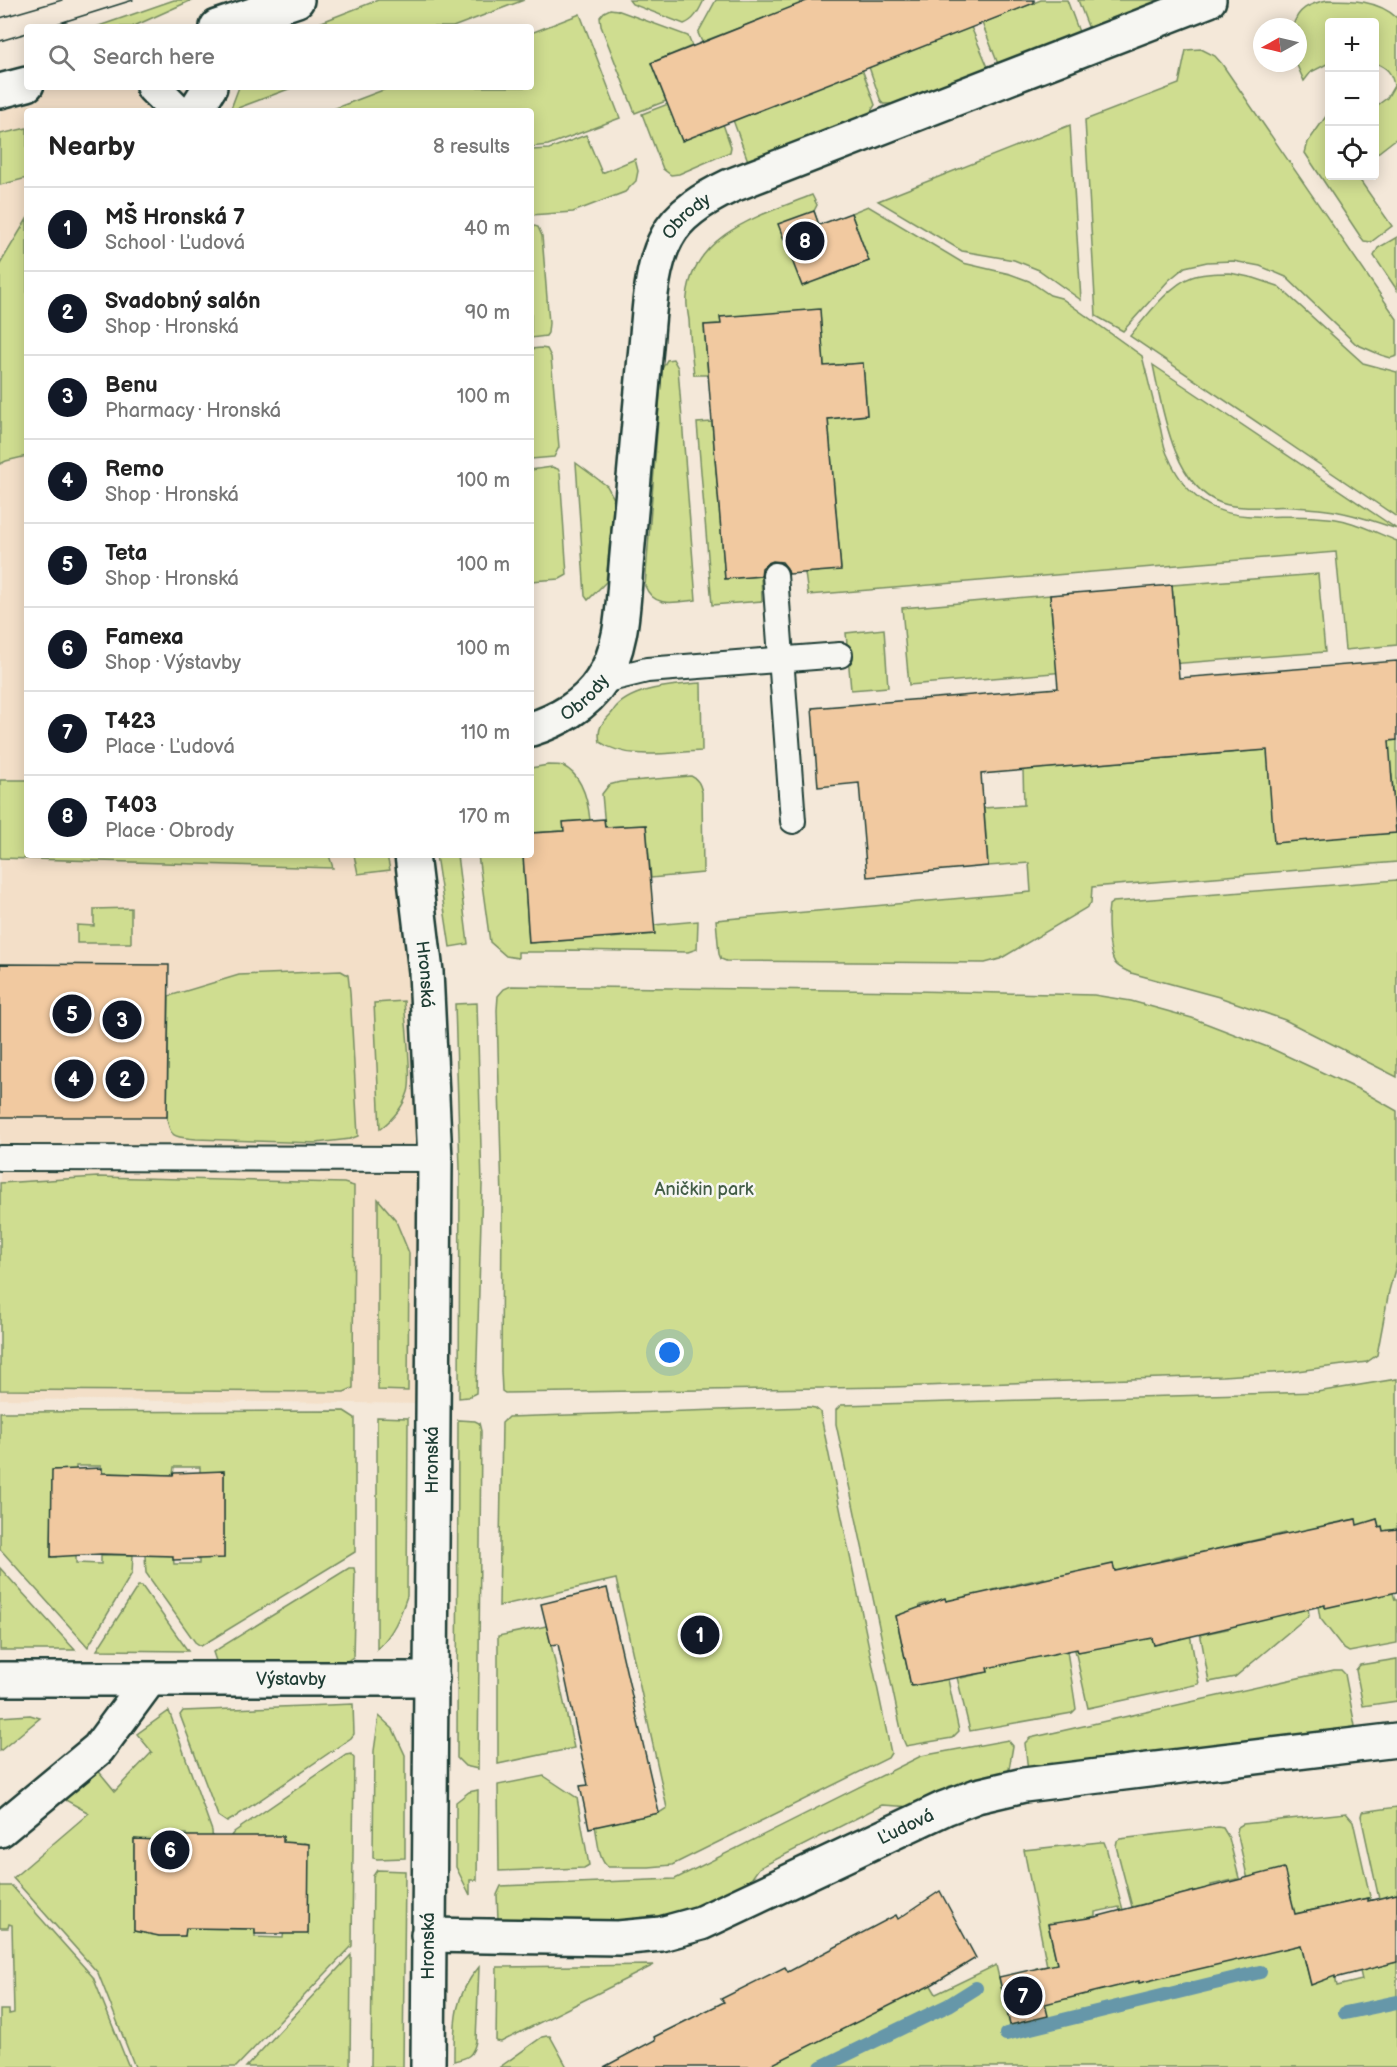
<!DOCTYPE html>
<html lang="en">
<head>
<meta charset="utf-8">
<style>
  :root { --surface:#fff; --page:#f2f2f2; --text:#222; --muted:#767676; --line:#e0e0e0; --accent:#111827 }
  body { margin:0; font-family:"Balsamiq Sans",sans-serif; background:var(--page); color:var(--text) }
  .controls { position:absolute; right:18px; top:18px; display:grid; overflow:hidden; border-radius:6px; box-shadow:0 3px 15px #0003 }
  .controls button { width:54px; height:54px; display:grid; place-items:center; padding:0; border:0; border-bottom:2px solid var(--line); background:var(--surface); color:var(--text); font:30px sans-serif }
  .compass { position:absolute; left:1253px; top:18px; width:54px; height:54px; border-radius:50%; background:var(--surface); box-shadow:0 3px 15px #0003; rotate:262deg }
  .you { position:absolute; left:670px; top:1353px; width:21px; height:21px; margin:-15px; border:4px solid #fff; border-radius:50%; background:#1a73e8; box-shadow:0 0 0 9px #1a73e833 }
  .badge { display:grid; place-items:center; width:39px; height:39px; border-radius:50%; background:var(--accent); color:#fff; font-size:20px; font-weight:700 }
  .pin { position:absolute; translate:-50% -50%; border:3px solid #fff; box-shadow:0 2px 6px #0006 }
  .list { margin:0; padding:0; list-style:none }
  h2 { display:flex; justify-content:space-between; align-items:center; height:78px; margin:0; padding:0 24px; font-size:26px }
  h2 small { font-size:20px; font-weight:400; color:var(--muted) }
  .list li { display:grid; grid-template-columns:39px 1fr auto; gap:18px; align-items:center; box-sizing:border-box; height:84px; padding:0 24px; border-top:2px solid var(--line) }
  .list b { display:block; font-size:22px; white-space:nowrap }
  .list p { margin:0; font-size:20px; white-space:nowrap; color:var(--muted) }
  .list em { font-size:20px; font-style:normal; color:var(--muted) }
  .icon { flex:none; width:33px; height:33px; fill:none; stroke:currentColor; stroke-width:2; stroke-linecap:round; stroke-linejoin:round }
  .map { position:relative; flex:none; width:1397px; height:2067px; overflow:hidden }
  .search { position:absolute; background:var(--surface); box-shadow:0 3px 15px #0003; left:24px; top:24px; width:510px; height:66px; display:flex; align-items:center; gap:15px; box-sizing:border-box; padding:0 21px; border-radius:6px; color:var(--muted); font-size:22px }
  .panel { position:absolute; background:var(--surface); box-shadow:0 3px 15px #0003; left:24px; top:108px; width:510px; height:750px; border-radius:6px }
  .map>svg:first-child { display:block }
  .built { fill:#f3dfc8 }
  .green { fill:#cfdd90; stroke:#778d62; stroke-width:1.5 }
  .lines { fill:none; stroke-linecap:round; stroke-linejoin:round }
  .stream { stroke:#6697a9; stroke-width:14 }
  .building { fill:#f1c9a0; stroke:#1f3d34; stroke-width:1.5 }
  .lane-casing { stroke:#1f3d34; stroke-width:28 }
  .street-casing { stroke:#1f3d34; stroke-width:38 }
  .secondary-casing { stroke:#1f3d34; stroke-width:38 }
  .lane { stroke:#f6f6f2; stroke-width:24 }
  .street { stroke:#f6f6f2; stroke-width:33 }
  .secondary { stroke:#f6f6f2; stroke-width:33 }
  .tram { stroke:#1f3d34; stroke-width:1.5 }
  .labels { text-anchor:middle; stroke-width:5; stroke-linejoin:round; paint-order:stroke }
  .street-label { font-size:18px; fill:#1f3d34; stroke:#f6f6f2 }
  .park-label { font-size:18px; fill:#425d46; stroke:#f6f6f2 }
</style>
</head>
<body>
<div class="map">
<svg width="1397" height="2067" viewBox="0 0 1397 2067">
  <rect width="100%" height="100%" fill="#f4e8d9"/>
  <filter id="ink" filterUnits="userSpaceOnUse"><feTurbulence type="fractalNoise" baseFrequency=".0167" numOctaves="2"/><feDisplacementMap in="SourceGraphic" scale="12" xChannelSelector="R" yChannelSelector="G"/><feConvolveMatrix kernelMatrix="1 2 1 2 8 2 1 2 1" color-interpolation-filters="sRGB"/></filter>
  <g filter="url(#ink)">
    <!-- built -->
    <polygon class="built" points="27,87 171,87 181,111 27,111 27,855 412,855 432,1404 0,1399 0,91"/>
    <!-- green -->
    <g class="green">
      <polygon points="174,0 192,0 132,27 96,27"/>
      <polygon points="378,0 524,0 453,27 309,27"/>
      <path d="M629,0H704C699,10 695,20 684,24L632,4Z"/>
      <polygon points="716,0 799,0 801,4 702,42 698,33"/>
      <polygon points="1041,0 1067,0 1079,32 998,64 982,23"/>
      <polygon points="1078,0 1163,0 1089,29"/>
      <path d="M1327,0C1352,0 1378,0 1397,18V138L1375,155V107L1387,98L1394,86C1392,73 1387,67 1375,63L1374,22H1330L1329,63L1311,72L1304,81L1296,63H1298V27H1293C1297,8 1310,4 1327,0Z"/>
      <polygon points="610,9 617,10 688,36 692,46 651,63 666,101 635,113 601,26 600,17 604,12"/>
      <polygon points="580,14 620,118 548,145 531,147 531,111 328,111 391,87 531,87 531,33"/>
      <polygon points="971,27 988,67 893,104 883,104 880,99 869,67"/>
      <polygon points="1201,49 1215,56 1222,64 1397,319 1397,356 1391,358 1381,355 1356,344 1286,277 1260,266 1233,261 1207,262 1185,267 1169,280 1123,331 1096,316 1085,120 1179,84 1186,50"/>
      <polygon points="862,69 875,105 870,113 748,161 733,120"/>
      <polygon points="239,87 294,87 230,111"/>
      <polygon points="668,104 723,124 731,147 730,152 679,174 671,175 663,169 642,114"/>
      <polygon points="1327,115 1330,116 1330,176 1357,176 1392,226 1371,242 1364,241 1360,236 1305,153 1308,142"/>
      <polygon points="1070,125 1081,300 1039,270 1014,260 962,251 878,201"/>
      <polygon points="27,128 27,178 0,185 0,134"/>
      <polygon points="586,135 602,173 635,159 638,171 636,181 625,192 573,212 531,215 531,150 549,149"/>
      <path d="M812,195L817,205L814,211L835,274L869,261L851,213L868,206L963,263L1010,274L1029,281L1050,295L1061,298L1142,356C1148,379 1153,401 1159,423C1162,433 1163,445 1167,454C1205,543 1268,506 1341,520C1360,524 1379,534 1397,541V645L1345,650L1336,552L808,595L805,573L841,569L828,419L867,415L863,363L824,366L820,316L720,317L721,324L704,325L708,375H694C692,357 690,338 689,320C688,313 686,304 687,297C693,233 762,215 812,195Z"/>
      <polygon points="27,219 27,456 6,461 0,464 0,264"/>
      <polygon points="531,225 538,227 542,236 549,323 548,333 546,336 531,338"/>
      <polygon points="1397,237 1397,290 1374,256 1378,248"/>
      <path d="M1230,273L1254,278L1278,286L1363,363L1397,372V517L1130,336C1145,318 1170,284 1192,277C1204,273 1217,273 1230,273Z"/>
      <polygon points="541,348 547,349 551,357 559,447 554,457 531,459 531,349"/>
      <path d="M673,359L678,368L696,600C676,602 654,609 645,586L662,369L667,360Z"/>
      <path d="M1153,365L1397,529C1380,523 1362,517 1344,513C1329,509 1310,508 1294,507C1271,505 1244,511 1221,503C1173,486 1162,407 1153,365Z"/>
      <polygon points="712,422 725,579 761,576 762,601 712,605 697,423"/>
      <polygon points="576,463 607,486 614,499 606,582 588,600 585,596"/>
      <polygon points="552,467 558,469 560,473 567,575 560,579 531,581 531,470"/>
      <polygon points="1318,574 1325,652 1145,666 1143,645 1176,643 1172,585"/>
      <polygon points="1050,595 1055,653 1089,670 909,685 902,608"/>
      <polygon points="884,629 888,687 851,690 846,633"/>
      <path d="M701,683L702,751C669,752 628,761 600,742C597,729 601,724 611,714C613,712 614,709 616,707C635,687 676,685 701,683Z"/>
      <polygon points="1397,740 1397,862 1092,887 1091,903 1086,908 1000,959 985,963 726,961 721,959 719,954 716,920 1031,892 1029,863 988,866 984,808 1024,805 1023,770 1300,747 1396,833 1392,775 1359,777 1356,743"/>
      <path d="M548,765C553,765 559,765 563,766C582,775 588,801 590,820L564,822V831L531,833V768Z"/>
      <path d="M691,776C698,779 700,784 702,792L703,873L651,878L646,825L605,827L602,794L609,785L620,782Z"/>
      <polygon points="0,780 27,780 27,855 329,855 333,868 0,858"/>
      <polygon points="354,855 387,855 390,870 358,874"/>
      <polygon points="436,855 457,855 468,944 450,947"/>
      <polygon points="478,855 523,855 529,943 572,940 611,928 612,938 654,934 654,925 698,921 697,949 688,952 567,950 567,952 518,952 518,958 506,956 490,942"/>
      <path d="M1397,880V1077L1285,1020L1219,997L1131,973C1125,970 1119,968 1115,963C1108,952 1107,918 1109,905L1113,902Z"/>
      <polygon points="131,908 131,943 77,943 77,925 94,926 94,909"/>
      <path d="M341,971L348,975L350,992L358,1136L350,1139L316,1143L196,1139C177,1137 169,1139 167,1117L169,996L239,975Z"/>
      <polygon points="511,986 914,991 1094,995 1131,1001 1192,1018 1270,1048 1360,1090 1397,1111 1397,1262 1389,1291 1377,1355 1367,1362 1343,1365 1289,1372 1222,1376 892,1387 505,1393 502,1391 501,1371 502,1200 497,1010 498,996 504,989"/>
      <path d="M404,1001C405,1019 413,1078 408,1092C403,1108 393,1119 380,1129L374,1003Z"/>
      <polygon points="477,1003 482,1185 476,1393 468,1397 459,1398 460,1169 455,1004"/>
      <polygon points="98,1177 344,1183 354,1186 353,1388 344,1392 333,1392 0,1390 0,1183"/>
      <polygon points="378,1199 395,1219 409,1253 408,1391 378,1390"/>
      <polygon points="1397,1379 1397,1529 1383,1531 1382,1527 1379,1527 1377,1519 1374,1520 1374,1522 1357,1526 1355,1519 1330,1524 1332,1531 1288,1542 1286,1533 1234,1545 1189,1563 1186,1554 1161,1560 1163,1570 1138,1572 1136,1565 1132,1567 1133,1569 1046,1588 1044,1578 992,1590 993,1598 947,1608 945,1599 920,1605 922,1614 899,1619 898,1615 896,1616 911,1686 914,1686 914,1682 947,1675 959,1731 952,1738 906,1746 903,1739 836,1424 836,1410 841,1405 1317,1392"/>
      <path d="M809,1407L815,1408L820,1412L891,1753L888,1758L672,1865L649,1867H608C598,1860 598,1839 595,1826L659,1813L667,1808L616,1579L499,1606L502,1423L508,1417Z"/>
      <polygon points="344,1411 355,1418 355,1552 201,1646 195,1642 146,1573 145,1555 173,1555 174,1564 199,1564 199,1555 220,1555 220,1558 224,1558 224,1471 200,1475 200,1467 174,1467 173,1475 102,1473 101,1466 76,1466 76,1473 57,1473 57,1470 53,1470 51,1557 56,1557 56,1554 76,1554 76,1563 101,1564 101,1555 133,1555 132,1573 88,1647 0,1549 0,1412"/>
      <path d="M377,1417L408,1418L407,1596C400,1617 393,1634 377,1649Z"/>
      <polygon points="458,1420 475,1421 479,1423 481,1431 478,1769 465,1766 457,1758"/>
      <polygon points="0,1568 75,1650 0,1650"/>
      <polygon points="349,1568 354,1568 355,1573 353,1657 347,1661 216,1661 213,1652"/>
      <polygon points="138,1586 142,1586 188,1651 97,1650"/>
      <polygon points="1388,1591 1389,1594 1393,1593 1395,1600 1397,1600 1397,1643 1349,1652 1344,1649 1320,1618 1318,1606 1324,1604 1325,1607"/>
      <polygon points="1308,1608 1309,1615 1235,1677 1209,1682 1200,1632 1203,1632 1203,1634 1228,1629 1228,1626"/>
      <polygon points="547,1626 574,1748 498,1764 498,1636"/>
      <polygon points="1190,1634 1199,1684 1088,1708 1075,1650 1077,1649 1078,1652 1152,1636 1154,1645"/>
      <polygon points="1067,1651 1075,1702 1076,1709 1072,1713 970,1731 956,1673 960,1673 961,1678 988,1672 987,1667"/>
      <polygon points="1397,1659 1397,1701 1363,1706 1356,1670 1360,1665"/>
      <polygon points="1334,1670 1341,1670 1345,1674 1355,1726 1348,1731 1028,1772 1025,1743 1030,1738"/>
      <polygon points="353,1704 354,1734 351,1738 232,1819 227,1822 218,1816 180,1715 183,1711"/>
      <polygon points="169,1711 212,1831 213,1845 185,1844 186,1834 158,1834 159,1843 134,1839 134,1931 137,1932 137,1928 159,1936 185,1936 186,1928 255,1929 255,1937 283,1938 284,1929 308,1933 308,1844 304,1843 304,1846 283,1846 283,1836 230,1837 234,1832 346,1755 351,1754 354,1757 352,1946 236,2067 135,2067 98,1973 13,1878 89,1813 60,1797 96,1768 115,1791 152,1752 137,1734"/>
      <polygon points="30,1715 40,1718 0,1751 0,1717"/>
      <polygon points="379,1716 393,1729 405,1755 405,1858 377,1859 373,1858 374,1751"/>
      <polygon points="1008,1740 1013,1746 1008,1775 950,1786 914,1807 882,1805 759,1868 742,1892 699,1909 658,1920 619,1923 514,1922 498,1919 497,1895 501,1886 675,1879 921,1756"/>
      <polygon points="544,1776 577,1798 589,1865 584,1868 499,1871 498,1785"/>
      <polygon points="478,1790 477,1880 470,1880 470,1895 456,1867 456,1802 469,1792"/>
      <polygon points="1397,1807 1397,1894 1379,1899 1361,1816 1362,1812"/>
      <polygon points="1346,1813 1353,1821 1371,1901 1369,1902 1368,1898 1295,1914 1248,1880 1237,1832 1238,1827 1243,1824"/>
      <polygon points="1218,1827 1223,1828 1229,1838 1240,1882 1238,1883 1237,1879 1211,1885 1212,1887 1132,1907 1116,1846 1117,1841 1120,1839"/>
      <polygon points="1100,1842 1104,1842 1106,1847 1123,1910 1120,1910 1119,1907 1095,1912 1095,1916 1051,1927 1050,1923 1048,1924 1064,1994 1137,1974 1139,1982 1300,1940 1311,1985 1335,1975 1337,1986 1362,1980 1360,1971 1397,1962 1397,2067 757,2067 926,1977 936,1994 996,1965 1010,2024 1047,2016 1036,1968 1047,1966 1024,1850"/>
      <polygon points="377,1870 405,1871 403,2067 371,2067 373,1876"/>
      <polygon points="0,1886 12,1886 93,1977 129,2067 0,2067 0,2010 9,2010 9,2014 14,2013 12,1925 9,1924 8,1928 0,1928"/>
      <polygon points="351,1955 350,2067 246,2067"/>
      <polygon points="654,1965 501,2042 496,2041 497,1967"/>
      <path d="M479,1967L476,2041C473,2056 468,2058 454,2061C454,2024 453,1997 479,1967Z"/>
      <polygon points="547,2036 550,2036 567,2067 500,2067 542,2037"/>
    </g>
    <g class="lines">
      <!-- stream -->
      <g class="stream">
        <polyline points="1345,2013 1397,2002"/>
        <polyline points="1006,2034 1260,1972"/>
        <polyline points="821,2067 949,2005 976,1988"/>
      </g>
    </g>
    <!-- building -->
    <g class="building">
      <polygon points="809,0 1034,0 1034,3 682,141 651,63"/>
      <polygon points="814,211 819,225 851,213 869,261 802,286 778,224"/>
      <polygon points="820,309 824,366 863,363 867,415 828,419 841,570 789,574 787,568 782,562 773,561 768,563 762,568 761,576 725,579 704,325 721,324 720,317"/>
      <polygon points="1172,585 1179,678 1397,661 1397,740 1389,741 1396,833 1274,843 1267,750 1227,753 981,774 988,866 867,877 859,783 818,787 812,708 1058,688 1050,595"/>
      <polygon points="604,819 605,827 646,825 655,934 529,943 523,855 531,855 531,833 564,831 563,822"/>
      <polygon points="0,964 169,965 167,1117 0,1117"/>
      <polygon points="102,1468 102,1473 173,1475 174,1473 224,1471 224,1558 173,1560 173,1556 101,1554 51,1557 52,1470"/>
      <polygon points="1356,1519 1357,1525 1377,1519 1379,1527 1382,1526 1383,1531 1397,1529 1397,1592 1325,1608 1325,1605 1154,1645 1152,1638 1078,1652 1077,1649 987,1668 988,1672 911,1686 896,1616 945,1598 946,1601 1113,1564 1115,1571"/>
      <polygon points="607,1588 659,1813 589,1828 580,1786 588,1785 558,1644 551,1645 541,1604"/>
      <polygon points="158,1836 283,1836 283,1842 309,1844 308,1934 255,1934 255,1929 186,1928 185,1936 159,1936 134,1931 134,1839 158,1840"/>
      <polygon points="1284,1868 1295,1914 1368,1898 1368,1901 1397,1894 1397,1962 1335,1978 1335,1976 1311,1985 1301,1945 1139,1983 1139,1981 1045,2004 1048,2016 1010,2025 999,1977 1057,1964 1048,1924 1095,1917"/>
      <polygon points="940,1891 976,1958 933,1984 767,2067 604,2067 655,2040 654,2037 724,2002 721,1999 785,1967 788,1972 896,1915 898,1919"/>
    </g>
    <g class="lines">
      <!-- lane casing -->
      <g class="lane-casing">
        <g id="lane">
          <polyline points="775,575 793,821"/>
          <polyline points="602,681 647,670 840,655"/>
          <polyline points="0,1158 435,1159"/>
        </g>
      </g>
      <!-- street casing -->
      <g class="street-casing">
        <g id="street">
          <polyline points="153,87 177,111"/>
          <polyline points="195,111 210,87"/>
          <path id="s1" d="M531,729C557,721 586,705 601,681C623,649 623,604 626,566C632,497 638,427 645,357C649,321 649,269 667,237C679,213 707,197 730,186L1209,0"/>
          <path id="s2" d="M412,855L426,972L435,1159L428,2067"/>
          <path id="s3" d="M0,1679H432"/>
          <polyline points="0,1830 98,1749 149,1680"/>
          <path id="s4" d="M428,1935L618,1938L661,1934L701,1923L945,1808L977,1796L1024,1785L1397,1740"/>
        </g>
      </g>
      <!-- secondary casing -->
      <g class="secondary-casing">
        <g id="secondary">
          <polyline points="217,27 297,0"/>
          <polyline points="0,91 27,84"/>
        </g>
      </g>
      <!-- lane -->
      <use href="#lane" class="lane"/>
      <!-- street -->
      <use href="#street" class="street"/>
      <!-- secondary -->
      <use href="#secondary" class="secondary"/>
      <!-- tram -->
      <g class="tram">
        <polyline points="0,18 62,0"/>
        <polyline points="47,27 133,0"/>
        <polyline points="0,41 27,33"/>
      </g>
    </g>
  </g>
  <g class="labels">
    <!-- street labels -->
    <g class="street-label">
      <text dy="6" stroke="none"><textPath href="#s1" startOffset="567">Obrody</textPath></text>
      <text dy="6" stroke="none"><textPath href="#s1" startOffset="63">Obrody</textPath></text>
      <text dy="6" stroke="none"><textPath href="#s2" startOffset="120">Hronská</textPath></text>
      <text transform="translate(432 1460) rotate(-90)" y="6">Hronská</text>
      <text dy="6" stroke="none"><textPath href="#s3" startOffset="291">Výstavby</textPath></text>
      <text dy="6" stroke="none"><textPath href="#s4" startOffset="501">Ľudová</textPath></text>
      <text transform="translate(428 1946) rotate(-90)" y="6">Hronská</text>
    </g>
    <!-- park labels -->
    <g class="park-label">
      <text x="704" y="1195">Aničkin park</text>
    </g>
  </g>
</svg>
<div class="controls">
<button>+</button>
<button>−</button>
<button><svg class="icon" aria-label="locate" viewBox="0 0 24 24"><circle cx="12" cy="12" r="6"/><path d="M12 2v4M12 18v4M2 12h4M18 12h4"/></svg></button>
</div>
<svg class="compass" viewBox="-18 -18 36 36"><path d="M0-13l5 13h-10z" fill="#e53935"/><path d="M0 13l5-13h-10z" fill="#767676"/></svg>
<div class="you"></div>
<div class="pin badge" style="left:700px;top:1635px">1</div>
<div class="pin badge" style="left:125px;top:1079px">2</div>
<div class="pin badge" style="left:122px;top:1020px">3</div>
<div class="pin badge" style="left:74px;top:1079px">4</div>
<div class="pin badge" style="left:72px;top:1014px">5</div>
<div class="pin badge" style="left:170px;top:1850px">6</div>
<div class="pin badge" style="left:1023px;top:1996px">7</div>
<div class="pin badge" style="left:805px;top:241px">8</div>
<div class="search"><svg class="icon" aria-label="search" viewBox="0 0 24 24"><circle cx="10" cy="10" r="6"/><path d="M15 15l6 6"/></svg>Search here</div>
<section class="panel">
<h2>Nearby<small>8 results</small></h2>
<ul class="list">
<li><span class="badge">1</span><div><b>MŠ Hronská 7</b><p>School · Ľudová</p></div><em>40 m</em></li>
<li><span class="badge">2</span><div><b>Svadobný salón</b><p>Shop · Hronská</p></div><em>90 m</em></li>
<li><span class="badge">3</span><div><b>Benu</b><p>Pharmacy · Hronská</p></div><em>100 m</em></li>
<li><span class="badge">4</span><div><b>Remo</b><p>Shop · Hronská</p></div><em>100 m</em></li>
<li><span class="badge">5</span><div><b>Teta</b><p>Shop · Hronská</p></div><em>100 m</em></li>
<li><span class="badge">6</span><div><b>Famexa</b><p>Shop · Výstavby</p></div><em>100 m</em></li>
<li><span class="badge">7</span><div><b>T423</b><p>Place · Ľudová</p></div><em>110 m</em></li>
<li><span class="badge">8</span><div><b>T403</b><p>Place · Obrody</p></div><em>170 m</em></li>
</ul>
</section>
</div>
</body>
</html>
